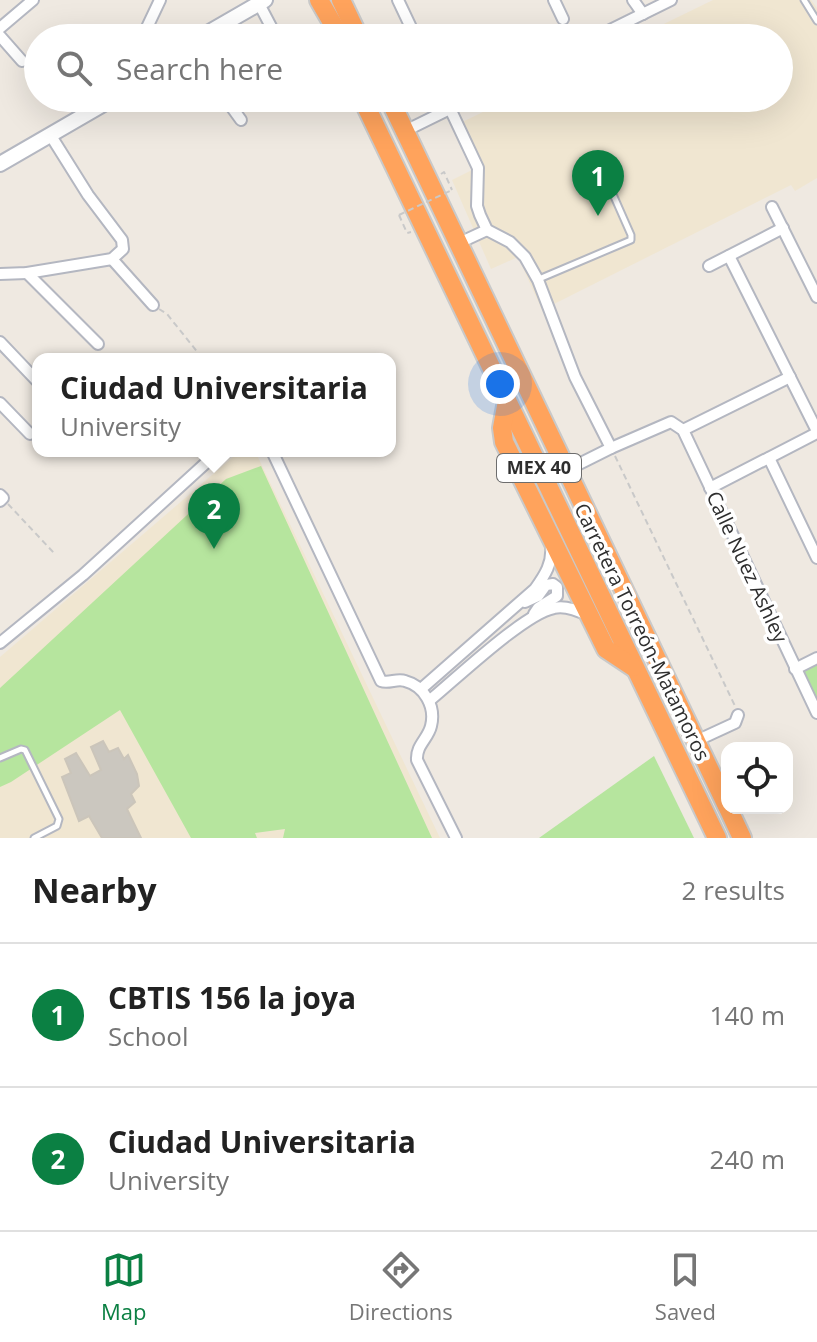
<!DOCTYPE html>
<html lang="en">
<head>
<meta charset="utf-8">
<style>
  :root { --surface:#fff; --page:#f6f6f6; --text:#222; --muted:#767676; --line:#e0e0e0; --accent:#0b8043 }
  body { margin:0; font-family:"Open Sans",sans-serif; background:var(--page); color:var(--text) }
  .controls { position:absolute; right:24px; bottom:24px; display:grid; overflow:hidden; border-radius:16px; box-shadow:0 8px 32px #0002 }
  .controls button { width:72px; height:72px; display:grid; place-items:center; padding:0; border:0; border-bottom:2px solid var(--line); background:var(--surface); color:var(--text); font:40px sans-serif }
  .you { position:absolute; left:500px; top:384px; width:28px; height:28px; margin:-20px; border:6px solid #fff; border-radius:50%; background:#1a73e8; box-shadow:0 0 0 12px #1a73e833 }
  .badge { display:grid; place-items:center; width:52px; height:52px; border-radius:50%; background:var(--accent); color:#fff; font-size:26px; font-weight:700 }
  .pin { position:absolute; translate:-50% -66px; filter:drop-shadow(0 2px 4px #0008) }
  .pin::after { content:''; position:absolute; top:42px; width:28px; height:24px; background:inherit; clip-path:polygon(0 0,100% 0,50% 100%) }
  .popup { position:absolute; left:32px; top:353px; width:364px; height:104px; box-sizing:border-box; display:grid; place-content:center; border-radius:16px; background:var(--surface); filter:drop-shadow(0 2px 6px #0005); font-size:26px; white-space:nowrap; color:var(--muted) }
  .popup b { font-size:30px; color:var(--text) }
  .popup::after { content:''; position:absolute; left:50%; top:100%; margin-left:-16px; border:16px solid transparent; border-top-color:var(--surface) }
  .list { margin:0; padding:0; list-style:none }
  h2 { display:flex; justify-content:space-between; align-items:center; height:104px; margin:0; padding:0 32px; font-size:34px }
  h2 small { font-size:26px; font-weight:400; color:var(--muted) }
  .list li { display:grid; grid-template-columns:52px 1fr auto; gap:24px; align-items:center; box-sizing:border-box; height:144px; padding:0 32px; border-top:2px solid var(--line) }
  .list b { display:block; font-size:30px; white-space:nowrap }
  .list p { margin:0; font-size:26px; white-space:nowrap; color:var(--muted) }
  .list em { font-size:26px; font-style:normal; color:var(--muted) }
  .icon { flex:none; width:44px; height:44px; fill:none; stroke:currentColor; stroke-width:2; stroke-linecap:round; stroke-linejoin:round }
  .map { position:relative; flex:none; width:817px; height:838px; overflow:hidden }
  .search { position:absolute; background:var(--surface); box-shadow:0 8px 32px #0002; left:24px; right:24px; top:24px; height:88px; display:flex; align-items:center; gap:20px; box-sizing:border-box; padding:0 28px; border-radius:44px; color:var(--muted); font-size:30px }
  .sheet { height:392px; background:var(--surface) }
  nav { display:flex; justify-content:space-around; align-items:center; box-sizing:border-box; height:112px; border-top:2px solid var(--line); background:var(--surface); font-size:22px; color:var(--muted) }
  nav a { display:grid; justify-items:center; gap:4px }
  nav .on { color:var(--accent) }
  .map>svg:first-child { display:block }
  .education { fill:#f0e6d1 }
  .green { fill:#b6e59e }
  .building { fill:#cbc7bf; stroke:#cbc5ba; stroke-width:2 }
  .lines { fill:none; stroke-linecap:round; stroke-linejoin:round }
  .lane-casing { stroke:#b4b7c1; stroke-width:9 }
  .street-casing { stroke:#b4b7c1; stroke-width:14 }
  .secondary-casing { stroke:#b4b7c1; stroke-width:18 }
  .highway-casing { stroke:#c9c9c9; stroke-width:22 }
  .path { stroke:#c9c9c9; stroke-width:2; stroke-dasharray:6 4; stroke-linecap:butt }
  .lane { stroke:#fff; stroke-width:5 }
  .street { stroke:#fff; stroke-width:10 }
  .secondary { stroke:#fff; stroke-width:14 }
  .highway { stroke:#ffa35c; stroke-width:18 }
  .path-bridge { stroke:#c9c9c9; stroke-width:2; stroke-dasharray:6 4; stroke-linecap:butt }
  .labels { text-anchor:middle; stroke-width:7; stroke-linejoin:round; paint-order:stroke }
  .shield { fill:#fff; stroke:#6d6d6d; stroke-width:2 }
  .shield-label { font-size:18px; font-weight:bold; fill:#2e2e2e }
  .street-label { font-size:20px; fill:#2e2e2e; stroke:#fff }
</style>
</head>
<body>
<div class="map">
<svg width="817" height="838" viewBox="0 0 817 838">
  <rect width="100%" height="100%" fill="#efe9e1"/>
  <!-- education -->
  <g class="education">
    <polygon points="713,0 811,0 817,8 817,178 795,191 791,185 542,310 518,257 491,269 452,180 474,169 454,126 512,98 779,98 779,38 635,38"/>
    <polygon points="240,451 255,451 440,838 0,838 0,657"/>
  </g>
  <!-- green -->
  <g class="green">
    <polygon points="261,466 432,838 283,838 285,829 255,833 257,838 191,838 120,710 11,782 0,787 0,688 226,479"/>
    <polygon points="817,661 817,705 799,670"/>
    <polygon points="654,756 694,838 539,838"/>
  </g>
  <!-- building -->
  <polygon class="building" points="103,741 109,752 118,748 124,759 128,755 137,774 139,786 131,794 135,802 127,809 141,838 102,838 89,816 79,821 62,777 71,773 65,759 76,753 90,776 101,770 91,747"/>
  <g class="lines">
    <!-- lane casing -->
    <g class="lane-casing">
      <g id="lane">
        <polyline points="804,0 817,21"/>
        <polyline points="539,279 631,240 631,235 608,183"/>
        <polyline points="0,758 21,749 25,750 59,819 57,826 34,838"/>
      </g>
    </g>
    <!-- street casing -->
    <g class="street-casing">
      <g id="street">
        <polyline points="257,0 277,38"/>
        <polyline points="398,0 416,38"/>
        <polyline points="554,0 563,19"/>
        <polyline points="633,0 643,14"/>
        <polyline points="0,28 33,0"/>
        <polyline points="0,36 22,61"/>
        <polyline points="142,38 160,0"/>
        <polyline points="594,38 671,0"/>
        <polyline points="225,98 241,120"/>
        <polyline points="309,98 316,104 359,98"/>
        <polyline points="445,98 478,168 477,206 480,215 487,230 510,242 525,257 538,280 575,377 611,448"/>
        <polyline points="405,131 472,98"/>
        <polyline points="772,207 817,297"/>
        <polyline points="459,243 487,230"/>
        <polyline points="729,256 817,431"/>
        <polyline points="112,259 153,305"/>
        <polyline points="709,266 783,228"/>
        <polyline points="27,273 98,344"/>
        <polyline points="0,274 27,273 112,259 123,249 122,240 88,195 51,136"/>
        <polyline points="0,342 38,382"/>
        <polyline points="0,403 30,434"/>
        <polyline points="683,430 790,377"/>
        <path d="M272,451L381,681C389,684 397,678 405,681C424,686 436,706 431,726C428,739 416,745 417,760L456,838"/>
        <polyline points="769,458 817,558"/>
        <polyline points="567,470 611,448 671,422 683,430 817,713"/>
        <polyline points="710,488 817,433"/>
        <polyline points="0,495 3,498 0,501"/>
        <polyline points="525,602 538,596 546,585 553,584 557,587 557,596 538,608 534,614"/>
        <polyline points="0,643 83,575 219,451"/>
        <polyline points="795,669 817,658"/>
        <path d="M421,689L535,589C545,575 553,563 551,545"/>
        <path d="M429,701C456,679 525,613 554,608C566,605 579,611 589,616"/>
        <polyline points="696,741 735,723 738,715"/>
      </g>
    </g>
    <!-- secondary casing -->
    <g class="secondary-casing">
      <g id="secondary">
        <polyline points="199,38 265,0"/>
        <polyline points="0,164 114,98"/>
      </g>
    </g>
    <!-- highway casing -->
    <g class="highway-casing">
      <g id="highway">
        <polyline points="319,0 341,38"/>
        <polyline points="341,0 359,38"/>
        <polyline points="362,98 717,838"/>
        <polyline points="389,98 727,806"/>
        <polyline points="507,401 502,428 504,442 606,649 633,667"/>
        <polyline points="728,808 742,838"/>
      </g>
    </g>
    <!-- path -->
    <g class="path">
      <polyline points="441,174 444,172 452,190"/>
      <polyline points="399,215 407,233 411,232"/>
      <polyline points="159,309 167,314 203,359"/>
      <polyline points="615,456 735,706"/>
      <polyline points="8,504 54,553"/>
    </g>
    <!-- lane -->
    <use href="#lane" class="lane"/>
    <!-- street -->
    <use href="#street" class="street"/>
    <!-- secondary -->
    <use href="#secondary" class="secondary"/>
    <!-- highway -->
    <use href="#highway" class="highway"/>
    <!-- path-bridge -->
    <polyline class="path-bridge" points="399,215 452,190"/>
  </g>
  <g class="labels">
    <!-- shield labels -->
    <rect class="shield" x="497" y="454" width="84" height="28" rx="6"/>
    <g class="shield-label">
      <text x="539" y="474">MEX 40</text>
    </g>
    <!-- street labels -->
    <g class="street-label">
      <text transform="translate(747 567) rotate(65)" y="7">Calle Nuez Ashley</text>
      <text transform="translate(642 632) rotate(64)" y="7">Carretera Torreón-Matamoros</text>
    </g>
  </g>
</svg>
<div class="controls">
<button><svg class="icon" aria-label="locate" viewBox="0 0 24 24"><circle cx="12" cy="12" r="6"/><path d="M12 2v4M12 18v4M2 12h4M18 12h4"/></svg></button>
</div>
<div class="you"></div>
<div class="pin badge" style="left:598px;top:216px">1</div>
<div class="pin badge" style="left:214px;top:549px">2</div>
<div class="popup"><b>Ciudad Universitaria</b>University</div>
<div class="search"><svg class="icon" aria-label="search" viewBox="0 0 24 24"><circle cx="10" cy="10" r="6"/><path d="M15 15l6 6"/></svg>Search here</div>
</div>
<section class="sheet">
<h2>Nearby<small>2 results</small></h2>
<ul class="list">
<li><span class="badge">1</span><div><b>CBTIS 156 la joya</b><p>School</p></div><em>140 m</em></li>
<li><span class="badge">2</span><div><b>Ciudad Universitaria</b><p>University</p></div><em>240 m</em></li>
</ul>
</section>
<nav>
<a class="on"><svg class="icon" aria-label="map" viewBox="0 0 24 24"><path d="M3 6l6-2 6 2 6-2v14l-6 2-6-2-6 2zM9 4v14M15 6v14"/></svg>Map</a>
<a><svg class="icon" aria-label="directions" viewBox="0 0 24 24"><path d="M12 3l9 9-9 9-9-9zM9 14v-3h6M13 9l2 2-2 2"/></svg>Directions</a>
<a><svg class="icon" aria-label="saved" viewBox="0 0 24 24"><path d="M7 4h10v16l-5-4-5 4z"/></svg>Saved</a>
</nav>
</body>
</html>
